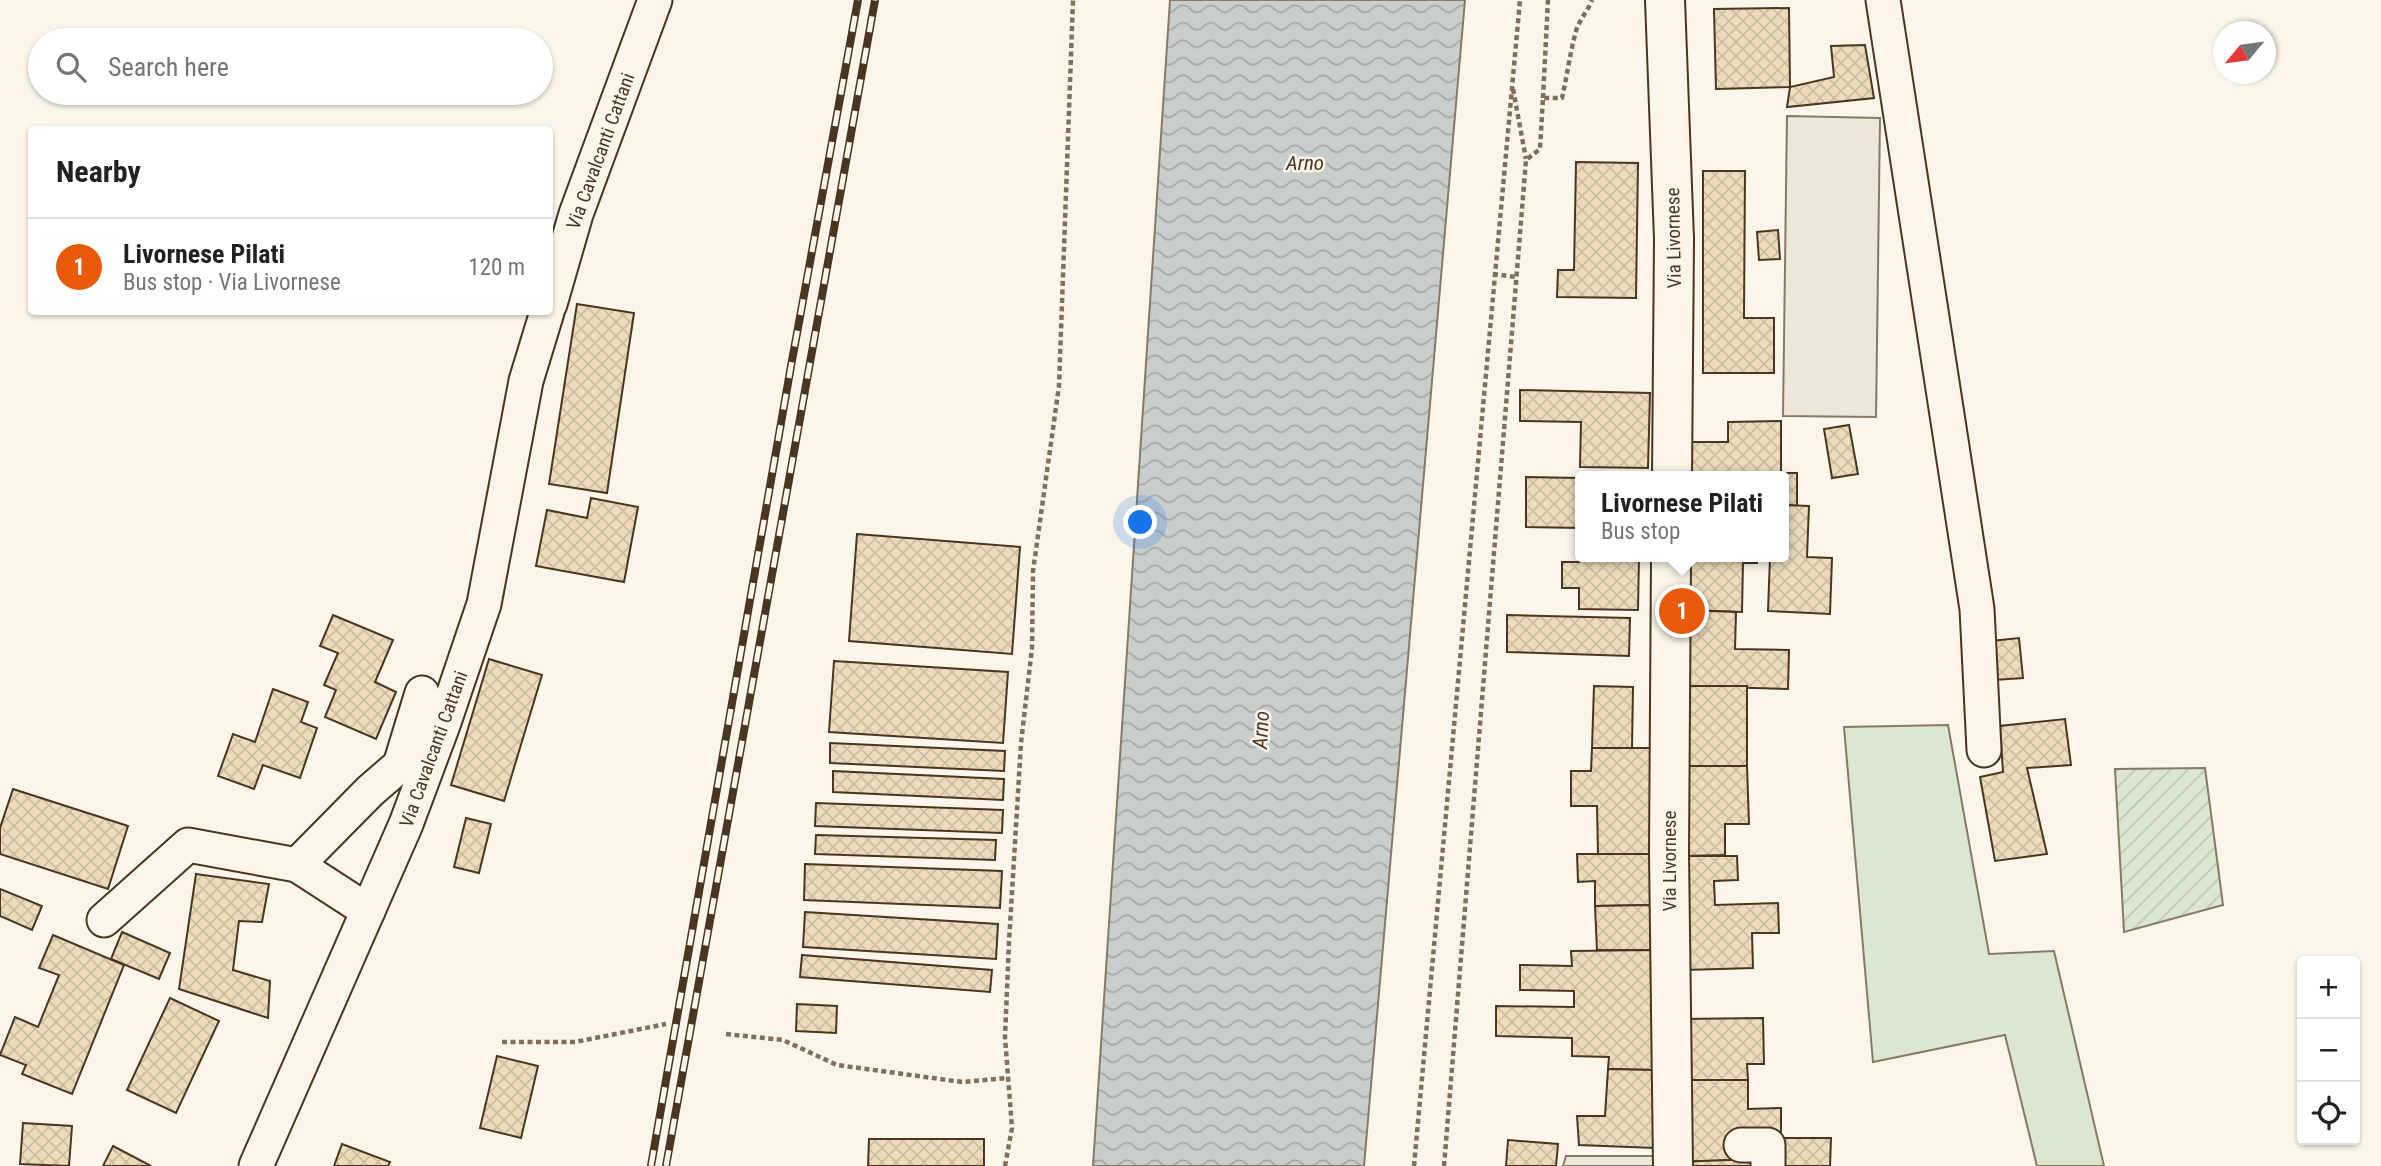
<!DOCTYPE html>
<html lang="en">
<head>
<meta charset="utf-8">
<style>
  :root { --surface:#fff; --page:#f6f6f6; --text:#202124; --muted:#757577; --line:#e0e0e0; --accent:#ea580c }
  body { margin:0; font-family:"Roboto Condensed",sans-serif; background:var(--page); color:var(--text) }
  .controls { position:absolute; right:21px; bottom:21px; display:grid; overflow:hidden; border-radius:7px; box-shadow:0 2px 5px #0004 }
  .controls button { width:63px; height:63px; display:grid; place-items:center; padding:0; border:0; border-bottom:2px solid var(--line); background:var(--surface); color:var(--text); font:35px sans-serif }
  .compass { position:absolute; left:2213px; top:21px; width:63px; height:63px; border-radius:50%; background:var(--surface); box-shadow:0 2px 5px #0004; rotate:241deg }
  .you { position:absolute; left:1141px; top:523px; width:24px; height:24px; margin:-18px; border:5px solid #fff; border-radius:50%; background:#1a73e8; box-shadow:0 0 0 10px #1a73e833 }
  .badge { display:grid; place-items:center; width:46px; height:46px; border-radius:50%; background:var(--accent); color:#fff; font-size:23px; font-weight:700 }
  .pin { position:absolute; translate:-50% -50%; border:4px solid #fff; box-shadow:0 2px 7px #0006 }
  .popup { position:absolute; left:1575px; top:471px; width:214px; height:91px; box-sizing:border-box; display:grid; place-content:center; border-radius:7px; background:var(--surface); filter:drop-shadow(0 2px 5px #0005); font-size:23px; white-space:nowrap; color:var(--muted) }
  .popup b { font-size:26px; color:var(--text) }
  .popup::after { content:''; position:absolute; left:50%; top:100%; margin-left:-14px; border:14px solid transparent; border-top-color:var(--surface) }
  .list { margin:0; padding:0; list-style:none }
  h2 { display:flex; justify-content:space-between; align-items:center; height:91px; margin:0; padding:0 28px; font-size:30px }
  h2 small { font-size:23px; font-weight:400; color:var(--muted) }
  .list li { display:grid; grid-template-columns:46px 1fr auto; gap:21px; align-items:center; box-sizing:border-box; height:98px; padding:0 28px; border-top:2px solid var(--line) }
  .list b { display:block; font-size:26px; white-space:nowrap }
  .list p { margin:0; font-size:23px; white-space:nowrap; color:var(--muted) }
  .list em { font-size:23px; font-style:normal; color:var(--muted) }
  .icon { flex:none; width:38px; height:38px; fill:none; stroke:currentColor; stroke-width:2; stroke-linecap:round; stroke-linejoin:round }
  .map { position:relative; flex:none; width:2381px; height:1166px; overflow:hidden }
  .search { position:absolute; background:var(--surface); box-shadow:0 2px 5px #0004; left:28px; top:28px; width:525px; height:77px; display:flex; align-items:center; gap:18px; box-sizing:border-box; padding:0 24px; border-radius:38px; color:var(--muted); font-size:26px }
  .panel { position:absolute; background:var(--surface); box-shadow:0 2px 5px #0004; left:28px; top:126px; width:525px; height:189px; border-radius:7px }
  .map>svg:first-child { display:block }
  .grass { fill:#dce7d0; stroke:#887966; stroke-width:2 }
  .garden { fill:url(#garden-furrows); stroke:#887966; stroke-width:2 }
  .parking { fill:#ede7d9; stroke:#887966; stroke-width:2 }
  .water { fill:url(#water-waves); stroke:#887966; stroke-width:2 }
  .building { fill:url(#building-cross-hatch); stroke:#4a3520; stroke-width:2 }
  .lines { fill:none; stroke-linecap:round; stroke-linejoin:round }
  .minor-casing { stroke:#4a3520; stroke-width:37 }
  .major-casing { stroke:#4a3520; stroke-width:42 }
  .path { stroke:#7f6f5c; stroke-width:4.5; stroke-dasharray:5 3.5; stroke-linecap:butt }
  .minor { stroke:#fbf6e9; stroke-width:33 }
  .major { stroke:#fbf6e9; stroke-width:38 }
  .rail-casing { stroke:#4a3520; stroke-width:8 }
  .rail { stroke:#fbf6e9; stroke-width:5; stroke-dasharray:16; stroke-linecap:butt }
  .labels { text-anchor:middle; stroke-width:5; stroke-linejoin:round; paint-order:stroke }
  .street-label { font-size:19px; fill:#4a3520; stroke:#fbf6e9 }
  .water-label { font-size:21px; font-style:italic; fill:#4a3520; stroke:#fbf6e9 }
</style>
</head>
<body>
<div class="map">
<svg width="2381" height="1166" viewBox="0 0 2381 1166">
  <defs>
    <pattern id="garden-furrows" width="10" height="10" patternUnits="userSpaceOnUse" patternTransform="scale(1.75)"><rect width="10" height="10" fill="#dce7d0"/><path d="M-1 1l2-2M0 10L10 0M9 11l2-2" fill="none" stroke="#bec7b2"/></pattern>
    <pattern id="water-waves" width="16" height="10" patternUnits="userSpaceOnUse" patternTransform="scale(1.75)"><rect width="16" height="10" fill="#c9cecd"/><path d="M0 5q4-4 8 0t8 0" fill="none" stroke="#a5a8a6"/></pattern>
    <pattern id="building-cross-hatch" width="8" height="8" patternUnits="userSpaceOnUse" patternTransform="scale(1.75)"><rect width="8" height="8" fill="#ecdcbc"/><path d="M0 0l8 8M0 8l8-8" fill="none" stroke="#ccbda1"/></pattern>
  </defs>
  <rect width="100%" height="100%" fill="#fbf6e9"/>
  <!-- grass -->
  <polygon class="grass" points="1948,725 1989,954 2054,951 2104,1166 2037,1166 2005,1035 1873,1062 1844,727"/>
  <!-- garden -->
  <polygon class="garden" points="2205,768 2223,905 2124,932 2115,769"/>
  <!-- parking -->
  <g class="parking">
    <polygon points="1787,116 1880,118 1876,417 1783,416"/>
    <polygon points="1566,1156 1673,1156 1673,1166 1563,1166"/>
  </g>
  <!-- water -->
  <polygon class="water" points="1170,0 1465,0 1364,1166 1093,1166"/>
  <!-- building -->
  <g class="building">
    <polygon points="1789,8 1790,87 1716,89 1714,9"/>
    <polygon points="1865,45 1874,98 1787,107 1790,87 1834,77 1831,46"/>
    <polygon points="1576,162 1638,163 1636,298 1557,297 1558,270 1574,270"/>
    <polygon points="1703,171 1745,171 1744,318 1774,318 1774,373 1703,373"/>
    <polygon points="1778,230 1780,259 1759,260 1757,232"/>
    <polygon points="577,304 634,313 607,493 549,484"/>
    <polygon points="1520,390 1650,393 1648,468 1580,467 1581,422 1520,421"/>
    <polygon points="1781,421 1781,473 1797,473 1797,506 1784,505 1784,476 1689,476 1690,442 1728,442 1728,422"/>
    <polygon points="1849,425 1858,474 1832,478 1824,429"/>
    <polygon points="1526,477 1580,478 1580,557 1639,557 1638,610 1579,609 1579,588 1562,588 1562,562 1579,562 1580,528 1526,527"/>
    <polygon points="591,498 638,507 624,582 536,566 547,510 587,518"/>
    <polygon points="1784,505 1809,506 1807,557 1832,558 1830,614 1768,611 1770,557 1784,557"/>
    <polygon points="857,534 1020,547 1012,654 849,641"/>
    <polygon points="1687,557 1757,557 1757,563 1743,563 1742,612 1686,610"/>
    <polygon points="1686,610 1736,612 1735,649 1789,650 1788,689 1684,686"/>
    <polygon points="333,615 393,640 375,682 396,692 376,739 325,717 336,690 324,685 338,653 320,646"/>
    <polygon points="1507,615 1630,618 1629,656 1507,652"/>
    <polygon points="2019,638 2023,678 1994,680 1991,641"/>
    <polygon points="489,659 542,675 504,801 451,785"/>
    <polygon points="834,661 1008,672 1003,743 829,732"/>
    <polygon points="1594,686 1633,687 1632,749 1592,748"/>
    <rect x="1684" y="686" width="63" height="80"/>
    <polygon points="273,689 308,702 301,722 317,728 300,778 263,765 254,789 218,776 233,734 255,742"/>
    <polygon points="2065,719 2071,765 2027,768 2047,854 1995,861 1980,777 2003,772 2000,726"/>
    <polygon points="830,743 1005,751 1004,771 830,763"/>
    <polygon points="1592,748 1650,748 1651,854 1598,854 1597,806 1571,806 1571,771 1591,771"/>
    <polygon points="1684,766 1747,766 1749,824 1725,824 1725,855 1683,856"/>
    <polygon points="833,771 1004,779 1003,800 833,792"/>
    <polygon points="13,789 128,826 108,889 0,854 0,828"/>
    <polygon points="816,803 1003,810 1002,833 815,826"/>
    <polygon points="466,818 491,824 479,873 454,867"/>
    <polygon points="816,835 996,840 995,860 815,854"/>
    <polygon points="1577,854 1651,854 1652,905 1595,906 1595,881 1578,882"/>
    <polygon points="1683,856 1737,856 1738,880 1714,881 1715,905 1778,903 1779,933 1752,933 1753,968 1685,970"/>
    <polygon points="805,864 1002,871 1000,908 804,900"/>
    <polygon points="196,874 269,884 262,922 239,921 233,970 270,981 268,1018 179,989"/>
    <polygon points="0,889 42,906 32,930 0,916"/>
    <polygon points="1652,905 1652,950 1597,950 1595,906"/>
    <polygon points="805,912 998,924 996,959 803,947"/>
    <polygon points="122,932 170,953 159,979 111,959"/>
    <polygon points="53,935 124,965 72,1094 22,1074 26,1065 0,1055 15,1017 38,1027 59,975 39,968"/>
    <polygon points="1652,950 1654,1070 1608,1069 1609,1057 1572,1056 1572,1038 1496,1036 1496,1006 1574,1007 1574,991 1520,990 1520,965 1572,966 1571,951"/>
    <polygon points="802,955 992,970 990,992 800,977"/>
    <polygon points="170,998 219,1021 176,1113 127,1090"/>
    <polygon points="797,1004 837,1006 836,1033 796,1031"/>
    <polygon points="1763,1018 1764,1064 1747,1064 1748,1080 1679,1080 1679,1019"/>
    <polygon points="497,1056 538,1066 521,1138 480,1128"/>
    <polygon points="1608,1069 1654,1070 1654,1148 1579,1145 1577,1116 1605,1116"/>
    <polygon points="1679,1080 1748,1080 1748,1109 1781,1108 1781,1138 1739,1160 1674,1162"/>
    <polygon points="23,1123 72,1126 69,1166 20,1164"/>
    <polygon points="1781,1138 1831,1138 1830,1166 1779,1166"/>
    <polygon points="869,1139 984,1139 984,1166 868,1166"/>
    <polygon points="1508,1140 1558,1144 1556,1166 1506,1166"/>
    <polygon points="342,1144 390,1162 388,1166 334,1166"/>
    <polygon points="113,1146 151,1166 103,1166"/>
    <polygon points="1758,1159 1758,1166 1674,1166 1674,1162"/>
  </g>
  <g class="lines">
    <!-- minor casing -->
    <g class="minor-casing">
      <g id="minor">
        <polyline points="1883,0 1977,609 1984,750"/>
        <polyline points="550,304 576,214 655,0"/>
        <polyline points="297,865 370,791 400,765 422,693"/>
        <polyline points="104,920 188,845 297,865 368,911"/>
        <polyline points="1741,1145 1768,1145 1768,1166"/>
        <polyline points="256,1166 406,824 443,725 484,604 526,381 547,312"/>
      </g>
    </g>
    <!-- major casing -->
    <g class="major-casing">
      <g id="major">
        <polyline points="1665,0 1674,239 1672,476"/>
        <polyline points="1671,557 1669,853 1673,1166"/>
      </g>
    </g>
    <!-- path -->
    <g class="path">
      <polyline points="1513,89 1526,159"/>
      <polyline points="1543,98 1548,0"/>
      <polyline points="1493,274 1517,277"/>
      <polyline points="726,1034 783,1040 837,1065 962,1082 1008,1078"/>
      <polyline points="502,1042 575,1042 666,1024"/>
      <polyline points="1005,1166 1012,1128 1005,1037 1009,942 1021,743 1032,648 1033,571 1059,386 1073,0"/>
      <polyline points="1414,1166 1520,0"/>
      <path d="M1444,1166L1526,160L1540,149L1543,98H1562C1567,76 1570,53 1576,31C1579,20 1588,11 1592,0"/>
    </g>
    <!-- minor -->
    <use href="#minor" class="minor"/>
    <!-- major -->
    <use href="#major" class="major"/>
    <!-- rail casing -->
    <g class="rail-casing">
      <g id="rail">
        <polyline points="651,1166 791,366 858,0"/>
        <polyline points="666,1166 875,0"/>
      </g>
    </g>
    <!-- rail -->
    <use href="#rail" class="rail"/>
  </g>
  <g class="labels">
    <!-- street labels -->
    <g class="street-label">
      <text transform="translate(600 151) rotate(-70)" y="7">Via Cavalcanti Cattani</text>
      <text transform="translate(1673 238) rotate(-91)" y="7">Via Livornese</text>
      <text transform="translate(433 749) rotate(-70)" y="7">Via Cavalcanti Cattani</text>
      <text transform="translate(1669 861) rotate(-90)" y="7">Via Livornese</text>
    </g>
    <!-- water labels -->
    <g class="water-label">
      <text x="1305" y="170">Arno</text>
      <text transform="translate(1261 730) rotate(-87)" y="7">Arno</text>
    </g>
  </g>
</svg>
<div class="controls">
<button>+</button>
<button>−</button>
<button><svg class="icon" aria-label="locate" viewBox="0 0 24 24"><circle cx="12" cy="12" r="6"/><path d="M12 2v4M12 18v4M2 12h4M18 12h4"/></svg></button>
</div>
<svg class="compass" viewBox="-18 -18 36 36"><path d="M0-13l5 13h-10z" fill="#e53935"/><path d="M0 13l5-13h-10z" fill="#757577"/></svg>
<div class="you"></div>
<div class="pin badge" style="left:1682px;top:611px">1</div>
<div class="popup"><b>Livornese Pilati</b>Bus stop</div>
<div class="search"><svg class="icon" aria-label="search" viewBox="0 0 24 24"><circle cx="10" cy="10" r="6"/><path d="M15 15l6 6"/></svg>Search here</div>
<section class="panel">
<h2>Nearby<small></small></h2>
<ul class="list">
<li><span class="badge">1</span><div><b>Livornese Pilati</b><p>Bus stop · Via Livornese</p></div><em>120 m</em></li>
</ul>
</section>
</div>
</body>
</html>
